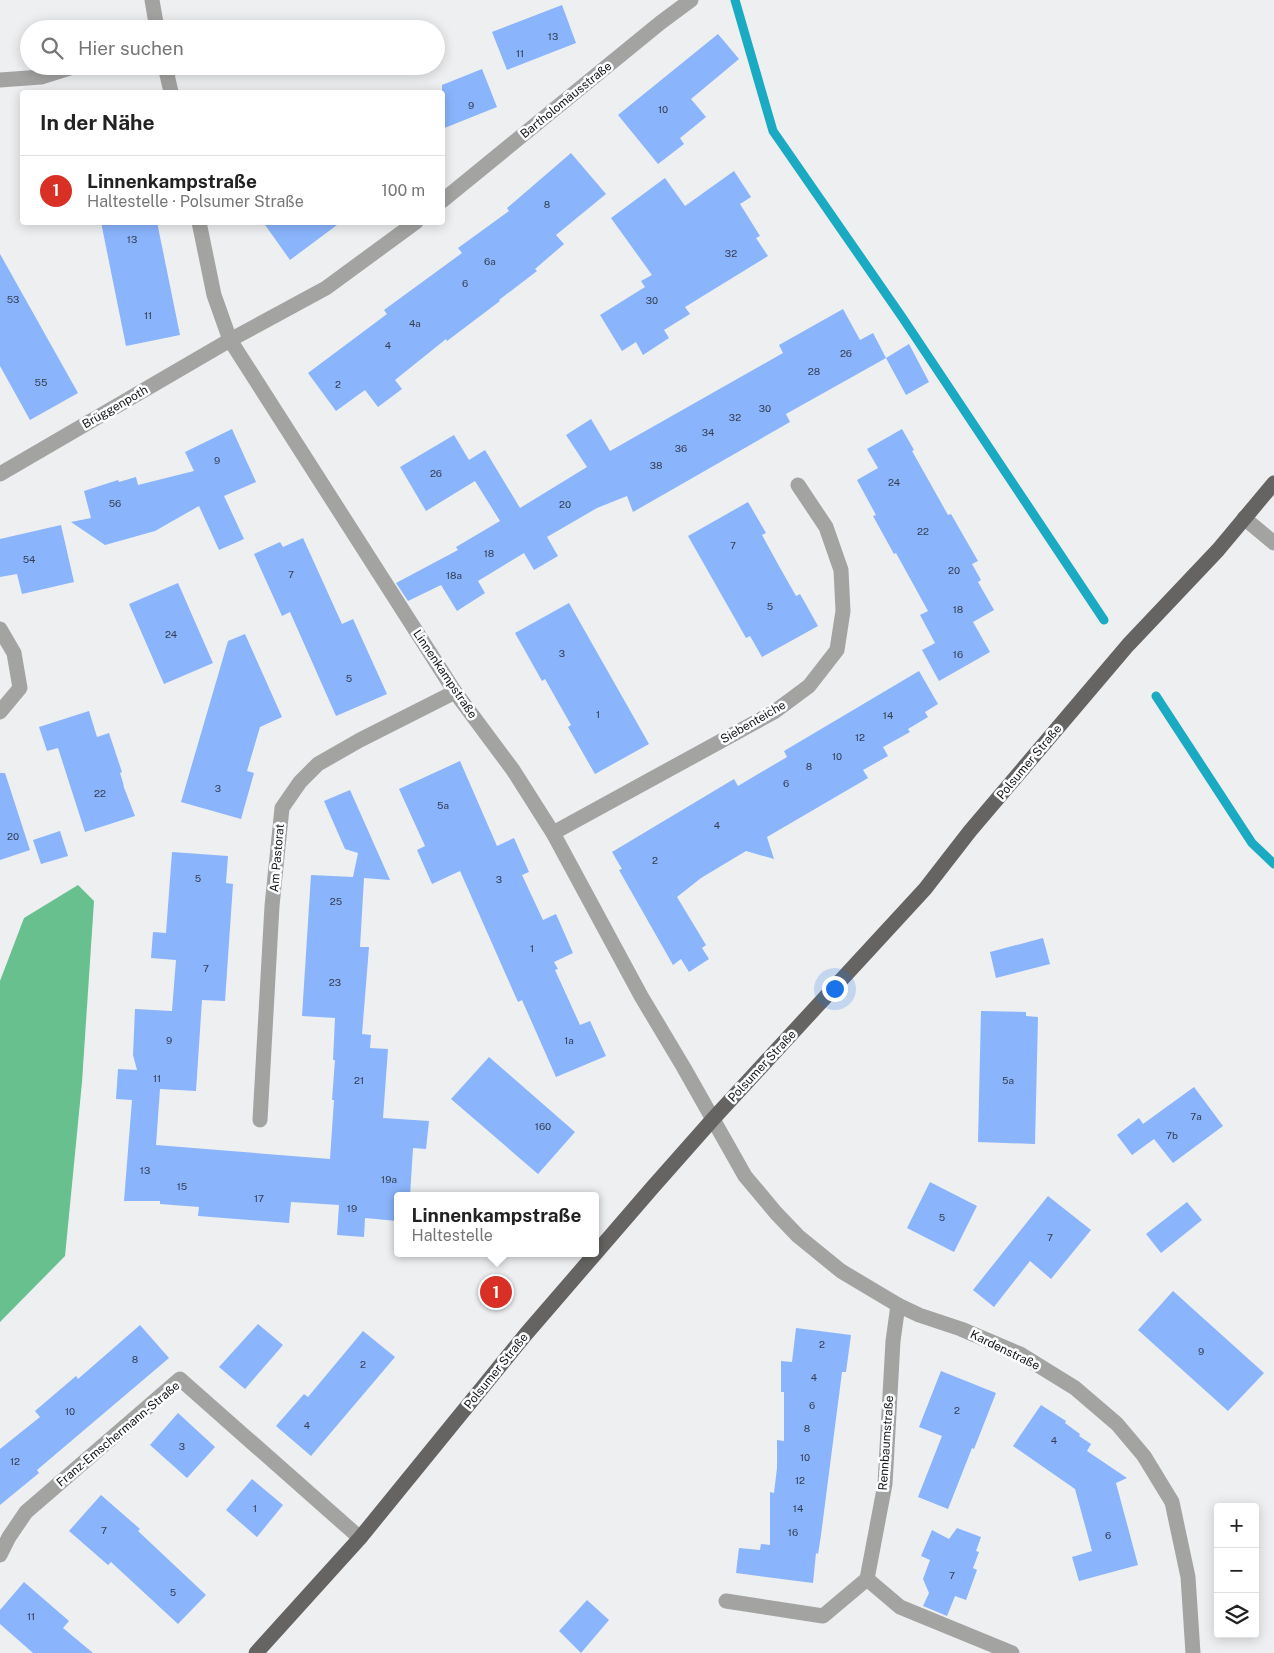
<!DOCTYPE html>
<html lang="de">
<head>
<meta charset="utf-8">
<style>
  :root { --surface:#fff; --page:#f6f6f6; --text:#222; --muted:#767676; --line:#e0e0e0; --accent:#d93025 }
  body { margin:0; font-family:"Public Sans",sans-serif; background:var(--page); color:var(--text) }
  .controls { position:absolute; right:15px; bottom:15px; display:grid; overflow:hidden; border-radius:5px; box-shadow:0 2px 12px #0003 }
  .controls button { width:45px; height:45px; display:grid; place-items:center; padding:0; border:0; border-bottom:1px solid var(--line); background:var(--surface); color:var(--text); font:25px sans-serif }
  .you { position:absolute; left:834px; top:988px; width:18px; height:18px; margin:-12px; border:4px solid #fff; border-radius:50%; background:#1a73e8; box-shadow:0 0 0 8px #1a73e833 }
  .badge { display:grid; place-items:center; width:32px; height:32px; border-radius:50%; background:var(--accent); color:#fff; font-size:16px; font-weight:700 }
  .pin { position:absolute; translate:-50% -50%; border:2px solid #fff; box-shadow:0 1px 5px #0006 }
  .popup { position:absolute; left:394px; top:1192px; width:205px; height:65px; box-sizing:border-box; display:grid; place-content:center; border-radius:5px; background:var(--surface); filter:drop-shadow(0 1px 4px #0005); font-size:16px; white-space:nowrap; color:var(--muted) }
  .popup b { font-size:19px; color:var(--text) }
  .popup::after { content:''; position:absolute; left:50%; top:100%; margin-left:-10px; border:10px solid transparent; border-top-color:var(--surface) }
  .list { margin:0; padding:0; list-style:none }
  h2 { display:flex; justify-content:space-between; align-items:center; height:65px; margin:0; padding:0 20px; font-size:21px }
  h2 small { font-size:16px; font-weight:400; color:var(--muted) }
  .list li { display:grid; grid-template-columns:32px 1fr auto; gap:15px; align-items:center; box-sizing:border-box; height:70px; padding:0 20px; border-top:1px solid var(--line) }
  .list b { display:block; font-size:19px; white-space:nowrap }
  .list p { margin:0; font-size:16px; white-space:nowrap; color:var(--muted) }
  .list em { font-size:16px; font-style:normal; color:var(--muted) }
  .icon { flex:none; width:28px; height:28px; fill:none; stroke:currentColor; stroke-width:2; stroke-linecap:round; stroke-linejoin:round }
  .map { position:relative; flex:none; width:1274px; height:1653px; overflow:hidden }
  .search { position:absolute; background:var(--surface); box-shadow:0 2px 12px #0003; left:20px; top:20px; width:425px; height:55px; display:flex; align-items:center; gap:12px; box-sizing:border-box; padding:0 18px; border-radius:28px; color:var(--muted); font-size:19px }
  .panel { position:absolute; background:var(--surface); box-shadow:0 2px 12px #0003; left:20px; top:90px; width:425px; height:135px; border-radius:5px }
  .map>svg:first-child { display:block }
  .forest { fill:#67c08e }
  .lines { fill:none; stroke-linecap:round; stroke-linejoin:round }
  .stream { stroke:#1aaac1; stroke-width:9 }
  .building { fill:#8ab4fc }
  .minor { stroke:#a3a3a2; stroke-width:15 }
  .major { stroke:#656462; stroke-width:15 }
  .labels { text-anchor:middle; stroke-width:5; stroke-linejoin:round; paint-order:stroke }
  .number-label { font-size:10px; fill:#333e50 }
  .street-label { font-size:12px; fill:#161617; stroke:#fbfdff }
</style>
</head>
<body>
<div class="map">
<svg width="1274" height="1653" viewBox="0 0 1274 1653">
  <rect width="100%" height="100%" fill="#eeeff1"/>
  <!-- forest -->
  <polygon class="forest" points="78,885 94,901 82,1082 65,1256 0,1322 0,981 24,918"/>
  <g class="lines">
    <!-- stream -->
    <g class="stream">
      <polyline points="735,0 773,131 902,317 1104,620"/>
      <polyline points="1156,696 1252,843 1274,864"/>
    </g>
  </g>
  <!-- building -->
  <g class="building">
    <polygon points="562,5 576,43 507,70 492,32"/>
    <polygon points="718,34 739,59 691,99 706,117 680,138 684,144 658,164 618,115"/>
    <polygon points="482,69 497,107 442,129 442,85"/>
    <polygon points="571,153 606,194 556,235 564,244 535,269 537,271 499,300 500,301 447,341 446,339 395,380 402,389 378,407 365,390 336,411 308,373 387,314 384,310 462,253 458,248 509,211 507,208"/>
    <polygon points="734,171 751,197 740,204 760,236 756,238 768,256 685,307 690,314 664,330 669,338 643,355 636,342 622,351 600,315 645,287 641,281 652,275 611,218 665,178 685,206"/>
    <polygon points="101,222 157,222 180,335 126,346"/>
    <polygon points="263,222 341,222 290,260"/>
    <polygon points="0,254 78,393 30,420 0,366"/>
    <polygon points="843,309 860,340 873,333 886,358 909,344 929,382 906,395 886,358 786,414 790,422 633,512 627,496 597,508 547,537 558,556 534,570 524,553 478,581 485,593 457,611 441,585 408,601 396,583 458,550 456,547 500,521 475,481 426,511 400,467 454,435 469,460 485,450 520,508 587,467 566,435 591,419 610,451 783,353 779,345"/>
    <polygon points="232,429 256,482 224,496 244,539 219,550 199,506 155,531 105,545 71,522 91,518 84,491 118,480 119,482 136,477 138,485 194,471 185,452"/>
    <polygon points="902,429 914,450 912,451 948,515 951,514 978,561 972,564 981,580 978,582 994,610 973,622 990,652 939,681 922,650 935,643 920,615 928,611 896,553 894,554 873,516 876,515 857,480 878,468 867,449"/>
    <polygon points="748,502 766,533 762,535 779,566 796,596 800,594 818,626 762,657 750,636 746,638 688,536"/>
    <polygon points="61,525 74,582 22,594 17,574 0,577 0,539"/>
    <polygon points="303,538 342,624 353,619 387,694 336,716 290,612 282,616 254,554 280,542 283,547"/>
    <polygon points="178,583 213,663 164,684 129,604"/>
    <polygon points="569,603 649,744 595,774 568,727 571,725 545,679 542,681 515,633"/>
    <polygon points="245,634 282,717 260,727 247,771 254,773 241,819 181,802 228,641"/>
    <polygon points="919,671 938,704 925,712 928,717 908,729 910,732 883,747 888,756 863,770 868,778 767,837 774,859 746,851 701,878 677,897 706,945 702,948 709,959 689,972 681,959 673,965 619,870 622,869 612,852 734,779 738,786 787,757 784,751"/>
    <polygon points="89,711 97,737 109,733 122,772 120,773 124,786 123,785 135,816 85,832 58,748 47,751 39,727"/>
    <polygon points="460,761 497,846 514,838 529,872 522,875 543,920 556,914 573,953 554,962 558,969 555,970 580,1025 590,1021 606,1056 556,1077 522,1000 518,1002 460,871 432,884 417,850 425,846 399,789"/>
    <polygon points="0,773 5,773 30,850 0,860"/>
    <polygon points="350,790 390,880 364,878 360,947 369,947 362,1034 371,1035 370,1048 388,1049 383,1118 429,1121 426,1149 413,1148 410,1196 397,1196 397,1221 365,1218 364,1237 337,1235 339,1205 291,1202 289,1223 198,1216 199,1207 160,1204 160,1201 124,1201 132,1100 116,1099 118,1069 137,1070 133,1055 135,1009 172,1011 176,960 151,958 153,932 166,933 172,852 228,856 226,883 233,884 225,1001 202,1000 196,1091 160,1089 156,1145 330,1159 334,1100 332,1100 335,1060 333,1060 335,1018 302,1016 311,875 353,877 358,853 345,849 324,801"/>
    <polygon points="60,831 68,856 41,864 33,840"/>
    <polygon points="1043,938 1050,964 996,978 990,952"/>
    <polygon points="981,1011 1026,1012 1026,1016 1038,1017 1035,1144 978,1142"/>
    <polygon points="489,1057 575,1132 538,1174 451,1099"/>
    <polygon points="1194,1087 1223,1126 1173,1163 1154,1139 1132,1155 1117,1135 1139,1118 1143,1124"/>
    <polygon points="930,1182 977,1206 954,1252 907,1228"/>
    <polygon points="1048,1196 1091,1230 1051,1279 1030,1261 994,1307 973,1290"/>
    <polygon points="1187,1202 1202,1220 1161,1253 1146,1234"/>
    <polygon points="1173,1291 1264,1373 1228,1411 1138,1330"/>
    <polygon points="258,1324 283,1345 245,1389 219,1367"/>
    <polygon points="140,1325 169,1358 37,1470 39,1473 0,1505 0,1449 40,1417 35,1411 76,1376 78,1379"/>
    <polygon points="796,1328 851,1335 846,1372 842,1372 821,1535 818,1554 816,1553 813,1583 736,1573 739,1548 760,1550 761,1544 770,1545 770,1492 774,1493 777,1468 777,1440 784,1441 784,1392 781,1392 781,1361 792,1362"/>
    <polygon points="363,1331 395,1357 311,1456 276,1426 304,1394 308,1397"/>
    <polygon points="941,1371 996,1393 974,1449 972,1448 948,1509 918,1497 942,1436 919,1427"/>
    <polygon points="1041,1405 1066,1421 1065,1423 1080,1434 1079,1436 1091,1444 1087,1451 1127,1478 1116,1483 1138,1565 1079,1581 1072,1557 1092,1551 1075,1489 1013,1446"/>
    <polygon points="178,1413 215,1447 187,1478 150,1445"/>
    <polygon points="252,1479 283,1505 257,1537 226,1510"/>
    <polygon points="101,1495 140,1529 138,1531 206,1595 178,1624 111,1562 108,1565 69,1531"/>
    <polygon points="957,1528 981,1537 976,1551 979,1552 973,1568 977,1570 966,1600 955,1596 947,1616 923,1606 929,1593 923,1579 930,1560 921,1556 932,1530 949,1539"/>
    <polygon points="24,1582 69,1621 63,1628 93,1653 33,1653 0,1624 0,1610"/>
    <polygon points="587,1600 609,1620 581,1653 559,1631"/>
  </g>
  <g class="lines">
    <!-- minor -->
    <g class="minor">
      <polyline points="152,0 157,29"/>
      <polyline points="165,66 171,92"/>
      <polyline points="0,80 41,77 76,66"/>
      <polyline points="442,201 660,23 691,0"/>
      <polyline points="199,222 214,295 230,340 455,692 513,770 553,833 641,996 684,1068 745,1176 776,1213 798,1236 841,1271 898,1305 919,1315 961,1329 1020,1354 1075,1388 1117,1424 1144,1456 1172,1502 1188,1577 1193,1653"/>
      <polyline points="0,474 230,340 326,288 416,222"/>
      <polyline points="1244,518 1274,543"/>
      <polyline points="0,629 14,653 20,688 0,712"/>
      <polyline points="553,833 774,712 809,686 837,650 843,611 841,570 826,527 798,485"/>
      <polyline points="260,1120 272,906 282,808 300,782 318,764 360,740 455,692"/>
      <polyline points="0,1555 9,1537 26,1512 180,1379 360,1538"/>
      <polyline points="867,1579 885,1484 893,1341 898,1305"/>
      <polyline points="726,1601 823,1616 867,1579 900,1607 1012,1653"/>
    </g>
    <!-- major -->
    <polyline class="major" points="256,1653 360,1538 526,1334 652,1188 713,1119 925,889 970,831 1128,645 1218,550 1274,483"/>
  </g>
  <g class="labels">
    <!-- number labels -->
    <g class="number-label">
      <text x="553" y="40">13</text>
      <text x="520" y="57">11</text>
      <text x="471" y="109">9</text>
      <text x="663" y="113">10</text>
      <text x="547" y="208">8</text>
      <text x="132" y="243">13</text>
      <text x="731" y="257">32</text>
      <text x="490" y="265">6a</text>
      <text x="465" y="287">6</text>
      <text x="13" y="303">53</text>
      <text x="652" y="304">30</text>
      <text x="148" y="319">11</text>
      <text x="415" y="327">4a</text>
      <text x="388" y="349">4</text>
      <text x="846" y="357">26</text>
      <text x="814" y="375">28</text>
      <text x="41" y="386">55</text>
      <text x="338" y="388">2</text>
      <text x="765" y="412">30</text>
      <text x="735" y="421">32</text>
      <text x="708" y="436">34</text>
      <text x="681" y="452">36</text>
      <text x="217" y="464">9</text>
      <text x="656" y="469">38</text>
      <text x="436" y="477">26</text>
      <text x="894" y="486">24</text>
      <text x="115" y="507">56</text>
      <text x="565" y="508">20</text>
      <text x="923" y="535">22</text>
      <text x="733" y="549">7</text>
      <text x="489" y="557">18</text>
      <text x="29" y="563">54</text>
      <text x="954" y="574">20</text>
      <text x="291" y="578">7</text>
      <text x="454" y="579">18a</text>
      <text x="770" y="610">5</text>
      <text x="958" y="613">18</text>
      <text x="171" y="638">24</text>
      <text x="562" y="657">3</text>
      <text x="958" y="658">16</text>
      <text x="349" y="682">5</text>
      <text x="598" y="718">1</text>
      <text x="888" y="719">14</text>
      <text x="860" y="741">12</text>
      <text x="837" y="760">10</text>
      <text x="809" y="770">8</text>
      <text x="786" y="787">6</text>
      <text x="218" y="792">3</text>
      <text x="100" y="797">22</text>
      <text x="443" y="809">5a</text>
      <text x="717" y="829">4</text>
      <text x="13" y="840">20</text>
      <text x="655" y="864">2</text>
      <text x="198" y="882">5</text>
      <text x="499" y="883">3</text>
      <text x="336" y="905">25</text>
      <text x="532" y="952">1</text>
      <text x="206" y="972">7</text>
      <text x="335" y="986">23</text>
      <text x="169" y="1044">9</text>
      <text x="569" y="1044">1a</text>
      <text x="157" y="1082">11</text>
      <text x="359" y="1084">21</text>
      <text x="1008" y="1084">5a</text>
      <text x="1196" y="1120">7a</text>
      <text x="543" y="1130">160</text>
      <text x="1172" y="1139">7b</text>
      <text x="145" y="1174">13</text>
      <text x="389" y="1183">19a</text>
      <text x="182" y="1190">15</text>
      <text x="259" y="1202">17</text>
      <text x="352" y="1212">19</text>
      <text x="942" y="1221">5</text>
      <text x="1050" y="1241">7</text>
      <text x="822" y="1348">2</text>
      <text x="1201" y="1355">9</text>
      <text x="135" y="1363">8</text>
      <text x="363" y="1368">2</text>
      <text x="814" y="1381">4</text>
      <text x="812" y="1409">6</text>
      <text x="957" y="1414">2</text>
      <text x="70" y="1415">10</text>
      <text x="307" y="1429">4</text>
      <text x="807" y="1432">8</text>
      <text x="1054" y="1444">4</text>
      <text x="182" y="1450">3</text>
      <text x="805" y="1461">10</text>
      <text x="15" y="1465">12</text>
      <text x="800" y="1484">12</text>
      <text x="255" y="1512">1</text>
      <text x="798" y="1512">14</text>
      <text x="104" y="1534">7</text>
      <text x="793" y="1536">16</text>
      <text x="1108" y="1539">6</text>
      <text x="952" y="1579">7</text>
      <text x="173" y="1596">5</text>
      <text x="31" y="1620">11</text>
    </g>
    <!-- street labels -->
    <g class="street-label">
      <text transform="translate(566 100) rotate(-39)" y="4">Bartholomäusstraße</text>
      <text transform="translate(115 407) rotate(-30)" y="4">Brüggenpoth</text>
      <text transform="translate(445 674) rotate(56)" y="4">Linnenkampstraße</text>
      <text transform="translate(753 722) rotate(-30)" y="4">Siebenteiche</text>
      <text transform="translate(1029 762) rotate(-50)" y="4">Polsumer Straße</text>
      <text transform="translate(277 858) rotate(-85)" y="4">Am Pastorat</text>
      <text transform="translate(762 1066) rotate(-47)" y="4">Polsumer Straße</text>
      <text transform="translate(1005 1350) rotate(26)" y="4">Kardenstraße</text>
      <text transform="translate(496 1371) rotate(-51)" y="4">Polsumer Straße</text>
      <text transform="translate(118 1434) rotate(-40)" y="4">Franz-Emschermann-Straße</text>
      <text transform="translate(886 1443) rotate(-86)" y="4">Rennbaumstraße</text>
    </g>
  </g>
</svg>
<div class="controls">
<button>+</button>
<button>−</button>
<button><svg class="icon" aria-label="layers" viewBox="0 0 24 24"><path d="M12 4l9 5-9 5-9-5zM3 14l9 5 9-5"/></svg></button>
</div>
<div class="you"></div>
<div class="pin badge" style="left:496px;top:1292px">1</div>
<div class="popup"><b>Linnenkampstraße</b>Haltestelle</div>
<div class="search"><svg class="icon" aria-label="search" viewBox="0 0 24 24"><circle cx="10" cy="10" r="6"/><path d="M15 15l6 6"/></svg>Hier suchen</div>
<section class="panel">
<h2>In der Nähe<small></small></h2>
<ul class="list">
<li><span class="badge">1</span><div><b>Linnenkampstraße</b><p>Haltestelle · Polsumer Straße</p></div><em>100 m</em></li>
</ul>
</section>
</div>
</body>
</html>
